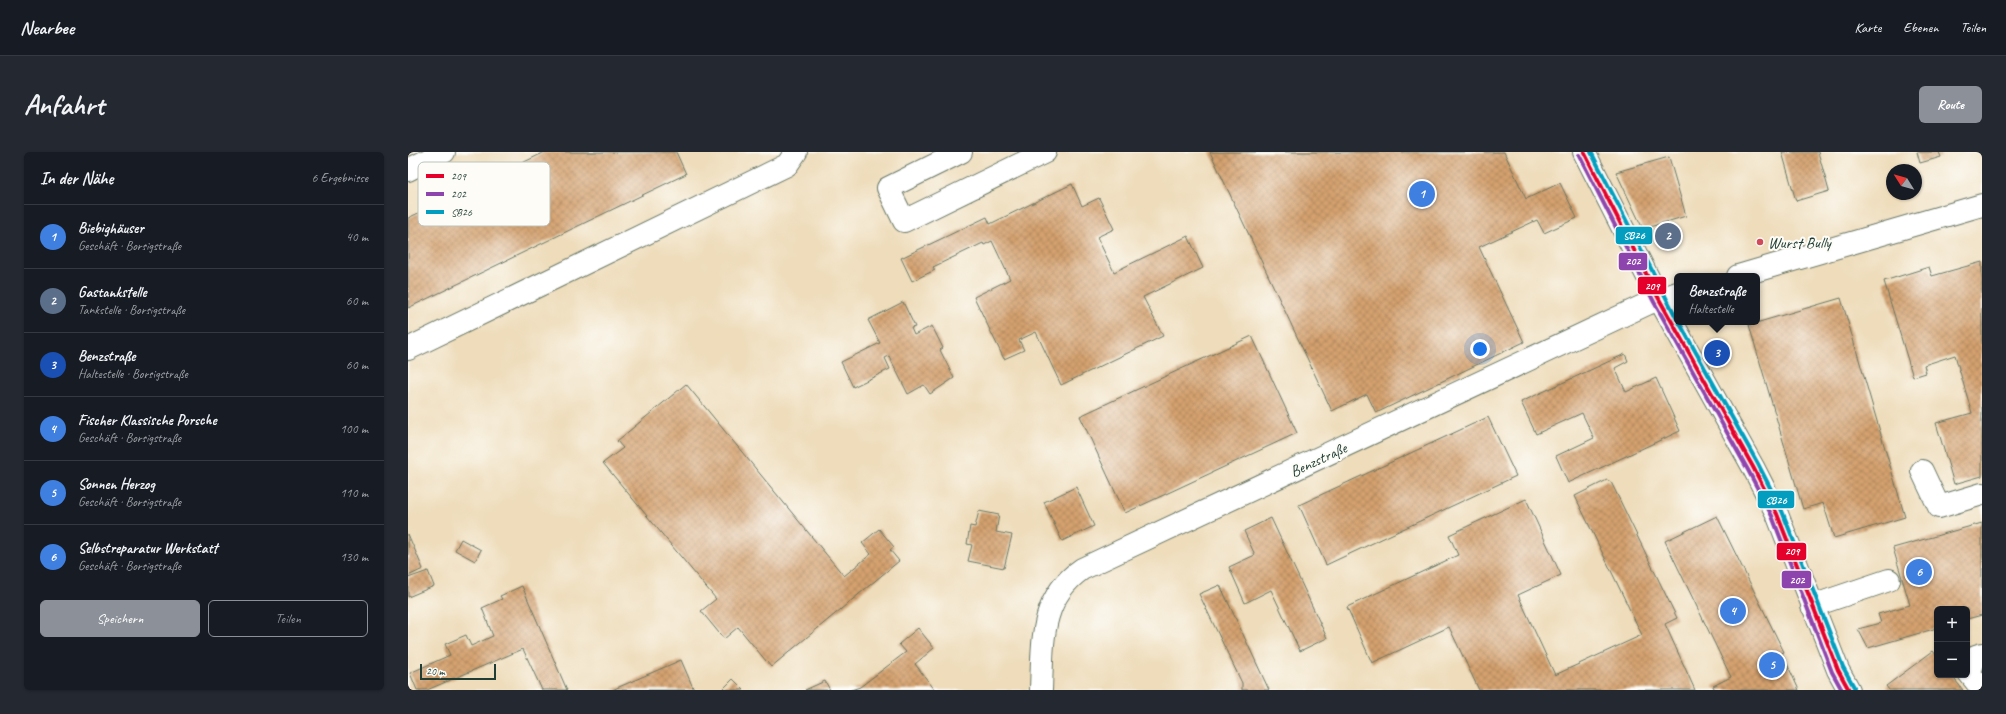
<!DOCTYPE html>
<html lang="de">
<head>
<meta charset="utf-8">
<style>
  :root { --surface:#171b24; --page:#242831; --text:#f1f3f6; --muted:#9ea1a6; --line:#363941; --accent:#8c9099 }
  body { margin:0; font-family:Caveat,sans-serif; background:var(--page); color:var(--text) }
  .controls { position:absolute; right:12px; bottom:12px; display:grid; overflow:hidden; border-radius:6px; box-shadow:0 1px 3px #0004 }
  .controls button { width:36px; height:36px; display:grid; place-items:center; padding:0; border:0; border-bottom:1px solid var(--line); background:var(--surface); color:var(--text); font:20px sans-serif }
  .compass { position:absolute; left:1478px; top:12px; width:36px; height:36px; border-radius:50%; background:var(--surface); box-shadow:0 1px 3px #0004; rotate:307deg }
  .scale { position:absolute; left:12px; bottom:10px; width:76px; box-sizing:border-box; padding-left:4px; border:2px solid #1f3d34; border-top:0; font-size:11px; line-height:14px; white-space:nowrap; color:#1f3d34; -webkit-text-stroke:3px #fdfcf7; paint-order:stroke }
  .you { position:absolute; left:1072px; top:197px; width:14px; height:14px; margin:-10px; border:3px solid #fff; border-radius:50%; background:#1a73e8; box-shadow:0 0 0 6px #1a73e833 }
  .badge { display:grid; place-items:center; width:26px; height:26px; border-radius:50%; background:var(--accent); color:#fff; font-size:13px; font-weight:700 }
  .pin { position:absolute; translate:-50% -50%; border:2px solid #fff; box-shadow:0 1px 4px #0006 }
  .popup { position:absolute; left:1266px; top:121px; width:86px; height:52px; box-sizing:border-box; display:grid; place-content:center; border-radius:6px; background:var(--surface); filter:drop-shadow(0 1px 3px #0005); font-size:13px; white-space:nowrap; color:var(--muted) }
  .popup b { font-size:15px; color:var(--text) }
  .popup::after { content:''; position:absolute; left:50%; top:100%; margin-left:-8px; border:8px solid transparent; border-top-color:var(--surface) }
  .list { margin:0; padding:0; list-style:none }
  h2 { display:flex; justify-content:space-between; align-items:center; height:52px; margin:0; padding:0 16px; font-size:17px }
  h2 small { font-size:13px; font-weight:400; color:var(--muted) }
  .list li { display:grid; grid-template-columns:26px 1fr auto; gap:12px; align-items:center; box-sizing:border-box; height:64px; padding:0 16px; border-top:1px solid var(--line) }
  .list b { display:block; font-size:15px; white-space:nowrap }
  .list p { margin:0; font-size:13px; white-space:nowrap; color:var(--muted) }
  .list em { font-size:13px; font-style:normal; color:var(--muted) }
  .actions { display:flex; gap:8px; padding:12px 16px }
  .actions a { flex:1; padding:9px 0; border:1px solid var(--accent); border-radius:6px; text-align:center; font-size:14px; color:var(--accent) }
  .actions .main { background:var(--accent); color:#fff }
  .map { position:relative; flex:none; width:1574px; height:538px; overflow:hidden; border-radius:6px }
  header { display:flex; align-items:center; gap:24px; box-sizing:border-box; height:56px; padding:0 20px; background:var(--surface); border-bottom:1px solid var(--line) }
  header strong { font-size:19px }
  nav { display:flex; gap:22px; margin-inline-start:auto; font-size:14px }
  .intro { display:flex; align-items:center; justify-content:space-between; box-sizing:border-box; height:96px; padding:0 24px }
  h1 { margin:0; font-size:28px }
  .button { padding:10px 18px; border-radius:6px; background:var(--accent); color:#fff; font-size:14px; font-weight:700 }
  main { display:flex; gap:24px; padding:0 24px }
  aside { flex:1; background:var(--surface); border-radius:6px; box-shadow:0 1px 3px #0004 }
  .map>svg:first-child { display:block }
  .building { fill:url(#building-cross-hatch) }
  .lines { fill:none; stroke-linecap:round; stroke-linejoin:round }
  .minor-casing { stroke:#677563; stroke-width:24 }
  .major-casing { stroke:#677563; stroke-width:24 }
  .minor { stroke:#fff; stroke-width:22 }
  .major { stroke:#fff; stroke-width:22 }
  .bus-1-casing { stroke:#fdfcf7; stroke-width:7 }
  .bus-2-casing { stroke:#fdfcf7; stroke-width:7 }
  .bus-3-casing { stroke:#fdfcf7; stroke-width:7 }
  .bus-1 { stroke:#e4002b; stroke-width:4 }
  .bus-2 { stroke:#8e44ad; stroke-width:4 }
  .bus-3 { stroke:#039ebf; stroke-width:4 }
  .poi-dot { fill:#d1495b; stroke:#fdfcf7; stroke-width:1.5 }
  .labels { text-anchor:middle; stroke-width:4; stroke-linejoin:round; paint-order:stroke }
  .poi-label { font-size:16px; fill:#1f3d34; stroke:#fdfcf7; text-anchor:start }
  .street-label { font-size:16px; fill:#1f3d34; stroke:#fdfcf7 }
  .key { fill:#fdfcf7; stroke:#bac3bc; stroke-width:1 }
  .key-label { font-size:11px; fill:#1f3d34 }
  .line-badge { stroke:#fdfcf7; stroke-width:1.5 }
  .badge-label { font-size:11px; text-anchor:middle; font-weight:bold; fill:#fff }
</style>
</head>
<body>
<header>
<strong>Nearbee</strong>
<nav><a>Karte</a><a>Ebenen</a><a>Teilen</a></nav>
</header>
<div class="intro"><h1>Anfahrt</h1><a class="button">Route</a></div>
<main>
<aside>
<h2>In der Nähe<small>6 Ergebnisse</small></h2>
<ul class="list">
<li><span class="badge" style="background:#3f7fe0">1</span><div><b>Biebighäuser</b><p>Geschäft · Borsigstraße</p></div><em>40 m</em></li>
<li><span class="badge" style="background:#5c6f8a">2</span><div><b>Gastankstelle</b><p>Tankstelle · Borsigstraße</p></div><em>60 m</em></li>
<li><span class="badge" style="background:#1a4fb4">3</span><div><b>Benzstraße</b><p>Haltestelle · Borsigstraße</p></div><em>60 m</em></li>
<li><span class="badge" style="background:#3f7fe0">4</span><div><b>Fischer Klassische Porsche</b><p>Geschäft · Borsigstraße</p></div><em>100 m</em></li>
<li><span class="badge" style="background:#3f7fe0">5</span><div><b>Sonnen Herzog</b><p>Geschäft · Borsigstraße</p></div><em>110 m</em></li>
<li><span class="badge" style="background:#3f7fe0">6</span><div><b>Selbstreparatur Werkstatt</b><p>Geschäft · Borsigstraße</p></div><em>130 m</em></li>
</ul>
<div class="actions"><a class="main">Speichern</a><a>Teilen</a></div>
</aside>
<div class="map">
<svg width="1574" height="538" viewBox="0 0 1574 538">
  <defs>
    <pattern id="building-cross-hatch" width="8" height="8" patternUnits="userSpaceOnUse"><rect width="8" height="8" fill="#d4a16e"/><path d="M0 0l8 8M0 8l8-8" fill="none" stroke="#ab845b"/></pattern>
  </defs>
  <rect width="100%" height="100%" fill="#fdfcf7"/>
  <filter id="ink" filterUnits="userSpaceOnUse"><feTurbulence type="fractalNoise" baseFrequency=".025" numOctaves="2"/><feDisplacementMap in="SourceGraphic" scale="8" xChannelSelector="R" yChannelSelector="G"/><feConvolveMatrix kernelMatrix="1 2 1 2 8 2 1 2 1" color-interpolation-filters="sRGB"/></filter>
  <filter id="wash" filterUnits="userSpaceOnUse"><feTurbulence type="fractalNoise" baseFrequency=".012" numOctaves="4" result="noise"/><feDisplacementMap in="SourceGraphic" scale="16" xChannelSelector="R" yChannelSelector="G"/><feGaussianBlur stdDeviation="0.9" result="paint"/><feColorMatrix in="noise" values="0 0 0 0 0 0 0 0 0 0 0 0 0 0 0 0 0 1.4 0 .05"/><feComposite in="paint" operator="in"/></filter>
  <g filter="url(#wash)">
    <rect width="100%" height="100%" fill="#eedcba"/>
    <g id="blocks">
      <!-- building -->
      <g class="building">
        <polygon points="137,0 268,0 278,22 0,156 0,66"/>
        <polygon points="802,0 1096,0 1118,47 1152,31 1169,66 1136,81 1129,68 1071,95 1116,190 968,261 959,242 924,259"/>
        <polygon points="1374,0 1410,0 1421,39 1388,49"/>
        <polygon points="1509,0 1531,0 1533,5 1512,11"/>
        <polygon points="1261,5 1278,64 1235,77 1208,20"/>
        <polygon points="664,32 674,54 691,46 706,77 689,85 706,120 780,84 795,116 735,145 755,184 653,233 628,180 611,188 616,198 596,207 566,145 602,127 584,89 576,93 575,91 525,115 527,118 504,129 493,106 579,65 582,72"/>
        <polygon points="1574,110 1574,324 1546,332 1528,271 1564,261 1547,203 1516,213 1518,221 1505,225 1476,129 1521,115 1524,124"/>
        <polygon points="1433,146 1497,365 1426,386 1415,351 1395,357 1341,173"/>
        <polygon points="495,150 507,175 503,176 506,183 524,174 535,196 532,198 546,226 522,242 516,233 500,242 481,204 477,206 482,217 445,235 433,210 472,191 460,168"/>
        <polygon points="844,184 889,281 717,361 672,264"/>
        <polygon points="1217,202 1220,209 1207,216 1218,240 1248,226 1272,279 1160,331 1148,304 1186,286 1174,261 1128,282 1113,250"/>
        <polygon points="278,232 436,424 463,402 454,391 471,377 486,395 482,398 491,409 363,515 330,475 316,487 293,459 308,447 195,311 215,296 209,289"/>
        <polygon points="1080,265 1108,324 918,413 891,353"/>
        <polygon points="1199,328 1203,330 1269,466 1257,472 1287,538 1071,538 1041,475 964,511 939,455 1050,403 1041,383 1118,347 1153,423 1110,443 1147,523 1234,483 1167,344"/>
        <polygon points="668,335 686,374 654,389 636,350"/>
        <polygon points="571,359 591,363 588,380 604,383 596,416 560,409 564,393 559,392 562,374 567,375"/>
        <polygon points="1309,364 1376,500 1374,501 1391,538 1307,538 1305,534 1323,525 1257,389"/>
        <polygon points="863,366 919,486 892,499 863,438 837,451 821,415 847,403 836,379"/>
        <polygon points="1574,371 1574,463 1559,467 1559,457 1529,457 1529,476 1460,496 1450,477 1473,471 1470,462 1502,453 1485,396"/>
        <polygon points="0,382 15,417 0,424"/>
        <polygon points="53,387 73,398 67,409 47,398"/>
        <polygon points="20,419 26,434 0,445 0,426"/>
        <polygon points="812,433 861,538 834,538 834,531 791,442"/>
        <polygon points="114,434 159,538 134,538 115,497 19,538 9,538 2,521 42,503 37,492 58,483 63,494 85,484 74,456 94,447 92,444"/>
        <polygon points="510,476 526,496 507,512 527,538 443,538 452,535 498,500 491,492"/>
        <polygon points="1525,499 1529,504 1529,523 1543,523 1555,538 1481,538 1478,534"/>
        <polygon points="273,508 286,538 204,538"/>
        <polygon points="325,527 336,538 314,538"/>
        <polygon points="417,529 422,538 397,538"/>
      </g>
    </g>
  </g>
  <g filter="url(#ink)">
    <use href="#blocks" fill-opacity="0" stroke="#677563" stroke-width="1"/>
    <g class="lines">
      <!-- minor casing -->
      <g class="minor-casing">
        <g id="minor">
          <polyline points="553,0 480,36 496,69 637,0"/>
          <polyline points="0,18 36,0"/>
          <polyline points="1330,124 1574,53"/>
          <polyline points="0,197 379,13 388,0"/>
          <polyline points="1514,319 1531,355 1574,342"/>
          <polyline points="1404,454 1481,428"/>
          <polyline points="1574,502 1568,504 1561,521 1574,537"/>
          <path d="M633,538C635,491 631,447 674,417L1239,152L1269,141"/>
        </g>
      </g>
      <!-- major casing -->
      <g class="major-casing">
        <polyline id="major" points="1176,0 1251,147 1345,315 1369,362 1430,518 1441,538"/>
      </g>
      <!-- minor -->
      <use href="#minor" class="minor"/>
      <!-- major -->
      <use href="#major" class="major"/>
      <!-- bus-1 casing -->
      <g class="bus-1-casing">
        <polyline id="bus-1" points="1176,0 1251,147 1345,315 1369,362 1430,518 1441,538"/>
      </g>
      <!-- bus-2 casing -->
      <g class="bus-2-casing">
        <polyline id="bus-2" points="1171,3 1246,150 1340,318 1364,364 1424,520 1434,538"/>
      </g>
      <!-- bus-3 casing -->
      <g class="bus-3-casing">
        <g id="bus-3">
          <polyline points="1183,0 1269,167"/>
          <polyline points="1271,170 1350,312 1374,359 1435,515 1446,535"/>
        </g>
      </g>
      <!-- bus-1 -->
      <use href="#bus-1" class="bus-1"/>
      <!-- bus-2 -->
      <use href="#bus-2" class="bus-2"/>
      <!-- bus-3 -->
      <use href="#bus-3" class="bus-3"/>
    </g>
  </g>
  <!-- markers -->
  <circle class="poi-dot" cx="1352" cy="90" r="4"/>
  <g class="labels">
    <!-- poi labels -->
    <g class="poi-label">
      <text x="1360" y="96">Wurst Bully</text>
    </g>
    <!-- street labels -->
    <g class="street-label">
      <text transform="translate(910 307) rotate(-25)" y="6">Benzstraße</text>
    </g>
  </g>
  <!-- legend -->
  <rect x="10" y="10" width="132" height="64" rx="6" class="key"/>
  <rect x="18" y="22" width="18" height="4" fill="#e4002b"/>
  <rect x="18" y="40" width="18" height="4" fill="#8e44ad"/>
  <rect x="18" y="58" width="18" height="4" fill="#039ebf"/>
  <g class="key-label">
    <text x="43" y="28">209</text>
    <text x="43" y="46">202</text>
    <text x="43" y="64">SB26</text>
  </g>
  <g class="line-badge">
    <rect x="1207" y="74" width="38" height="19" rx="4" fill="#039ebf"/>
    <rect x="1210" y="100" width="30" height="19" rx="4" fill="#8e44ad"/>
    <rect x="1229" y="124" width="30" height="19" rx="4" fill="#e4002b"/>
    <rect x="1349" y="338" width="38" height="19" rx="4" fill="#039ebf"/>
    <rect x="1368" y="390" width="31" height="19" rx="4" fill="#e4002b"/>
    <rect x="1373" y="418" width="31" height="19" rx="4" fill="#8e44ad"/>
  </g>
  <g class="badge-label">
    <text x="1226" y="87">SB26</text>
    <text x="1225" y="113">202</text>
    <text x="1244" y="138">209</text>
    <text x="1368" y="352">SB26</text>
    <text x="1384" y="403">209</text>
    <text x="1389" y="432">202</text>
  </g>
</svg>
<div class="controls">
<button>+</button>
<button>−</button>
</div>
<svg class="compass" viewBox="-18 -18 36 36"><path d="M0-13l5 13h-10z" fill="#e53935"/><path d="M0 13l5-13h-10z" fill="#9ea1a6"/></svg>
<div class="scale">20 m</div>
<div class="you"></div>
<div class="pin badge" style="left:1014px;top:42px;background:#3f7fe0">1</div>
<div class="pin badge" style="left:1260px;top:84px;background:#5c6f8a">2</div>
<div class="pin badge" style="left:1309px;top:201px;background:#1a4fb4">3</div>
<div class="popup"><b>Benzstraße</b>Haltestelle</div>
<div class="pin badge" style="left:1325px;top:459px;background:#3f7fe0">4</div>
<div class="pin badge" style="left:1364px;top:513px;background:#3f7fe0">5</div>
<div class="pin badge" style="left:1511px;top:420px;background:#3f7fe0">6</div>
</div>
</main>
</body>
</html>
